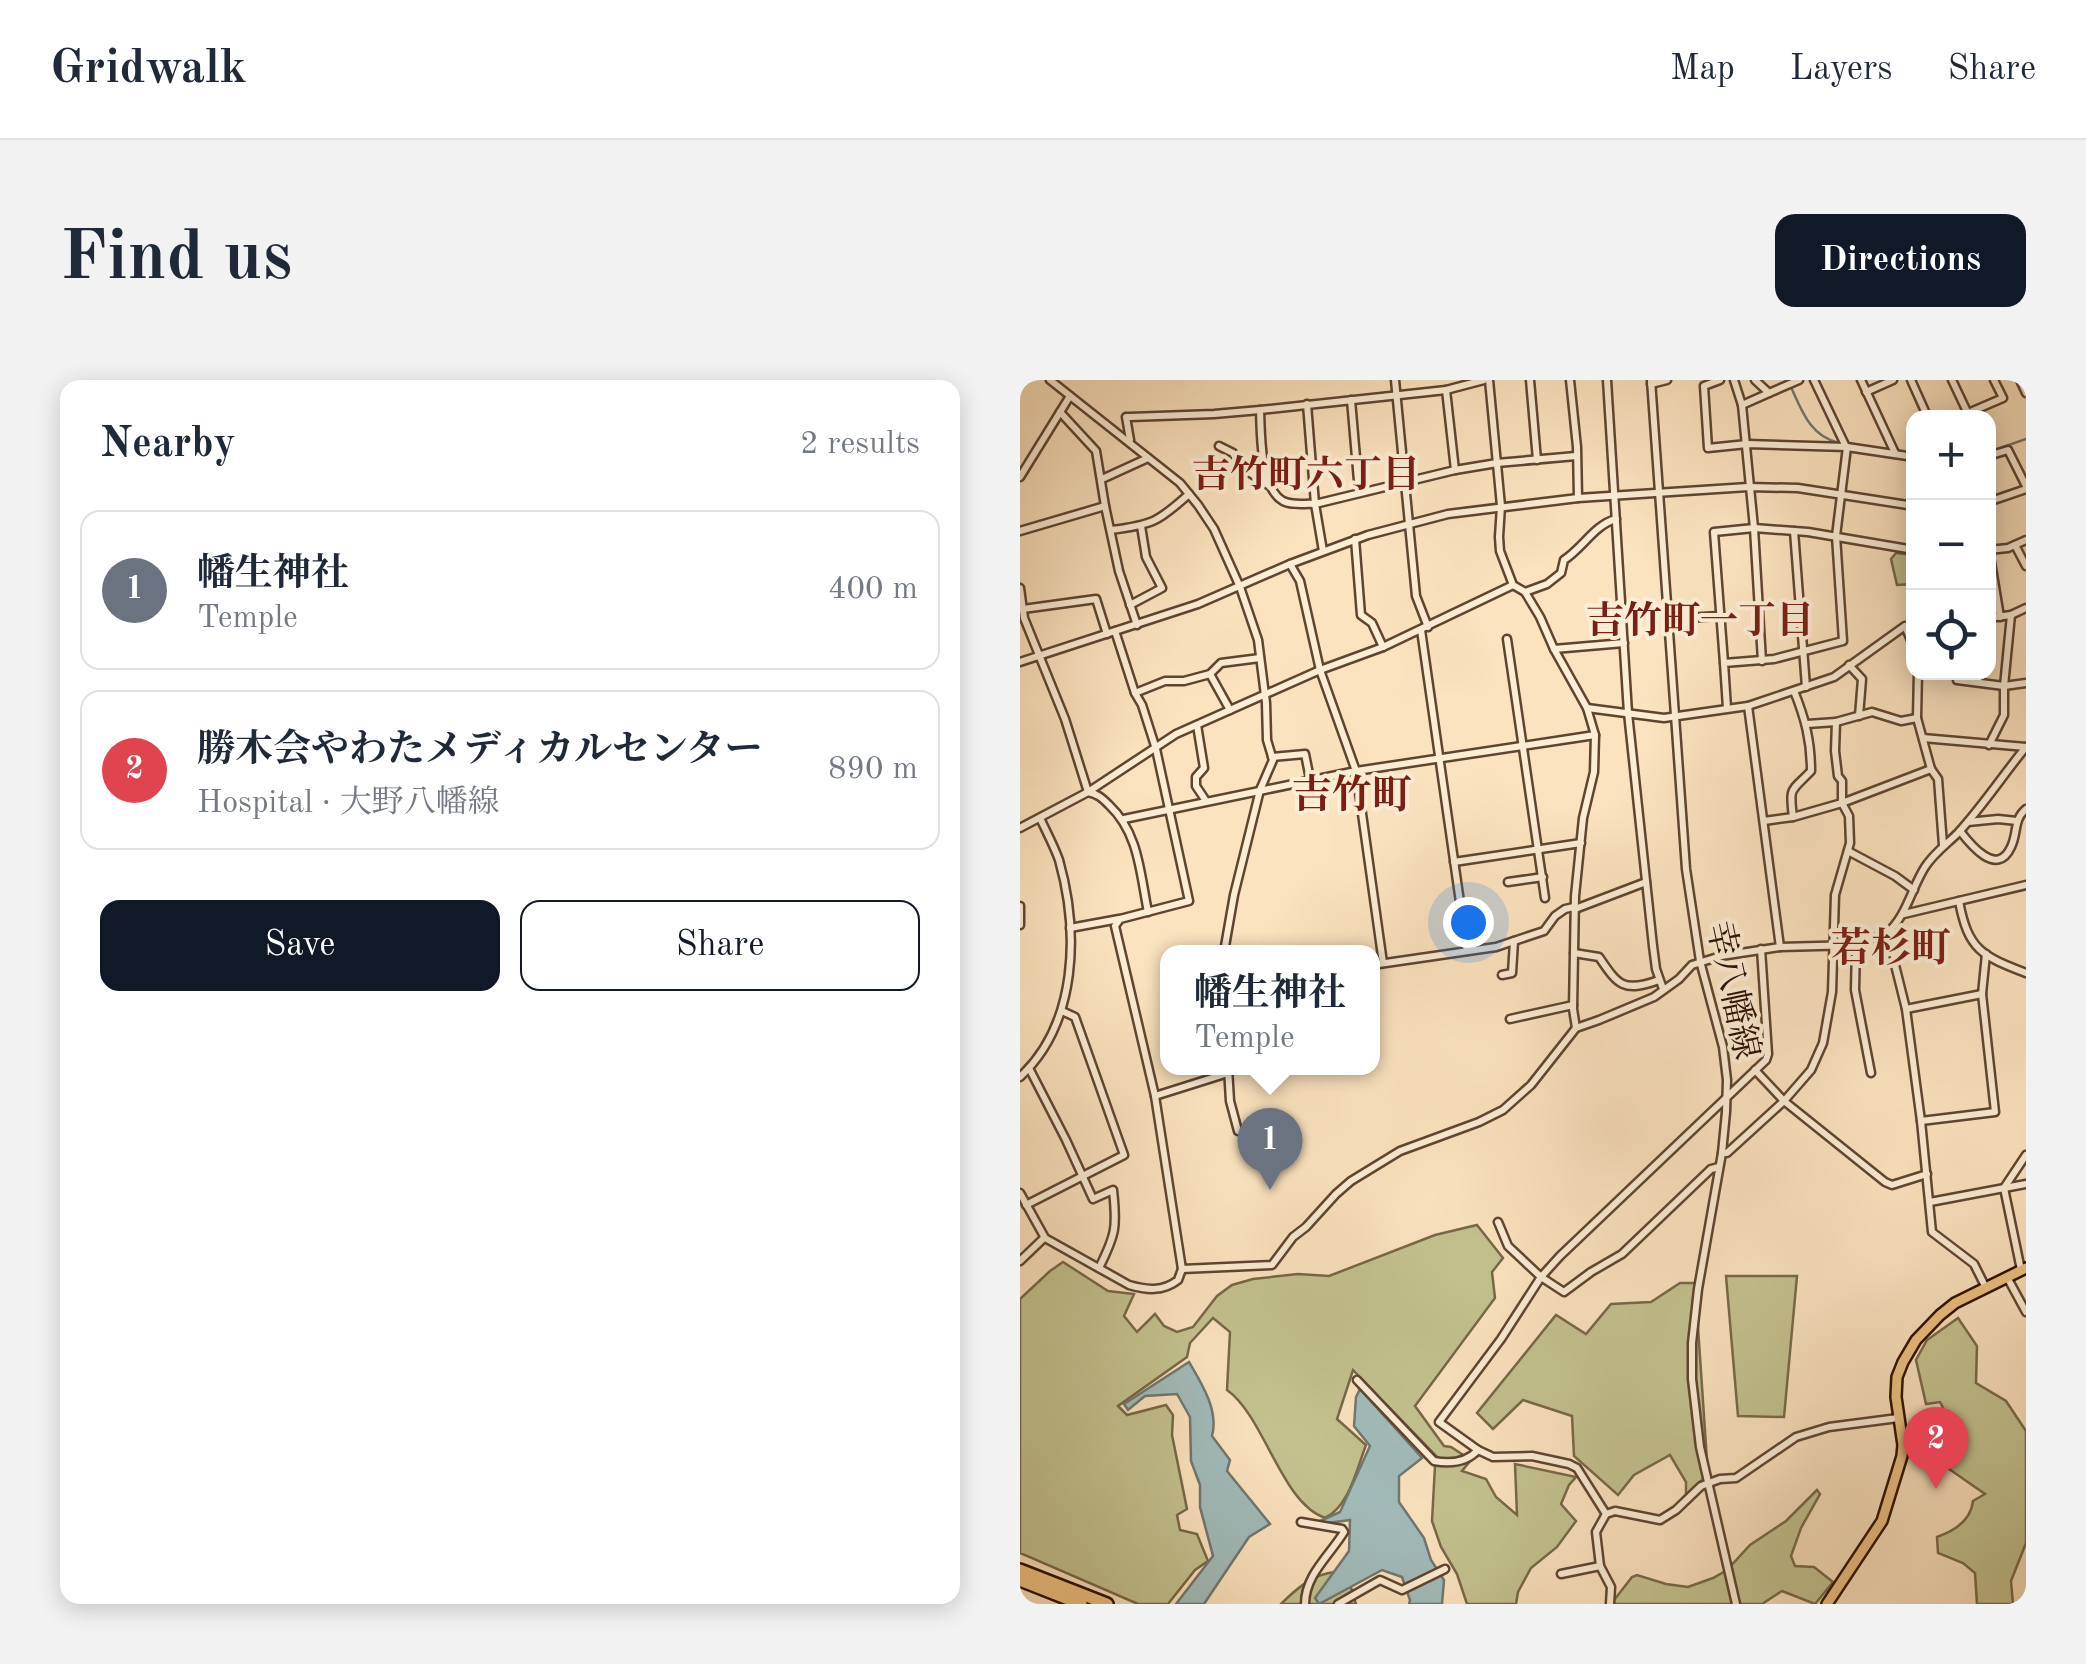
<!DOCTYPE html>
<html lang="en">
<head>
<meta charset="utf-8">
<style>
  :root { --surface:#fff; --page:#f2f2f3; --text:#1f2937; --muted:#747a83; --line:#e0e1e3; --accent:#111827 }
  body { margin:0; font-family:"Old Standard TT","Noto Serif JP",serif; background:var(--page); color:var(--text) }
  .controls { position:absolute; right:30px; top:30px; display:grid; overflow:hidden; border-radius:20px; box-shadow:0 5px 25px #0003 }
  .controls button { width:90px; height:90px; display:grid; place-items:center; padding:0; border:0; border-bottom:2px solid var(--line); background:var(--surface); color:var(--text); font:50px sans-serif }
  .you { position:absolute; left:448px; top:542px; width:35px; height:35px; margin:-25px; border:8px solid #fff; border-radius:50%; background:#1a73e8; box-shadow:0 0 0 15px #1a73e833 }
  .badge { display:grid; place-items:center; width:65px; height:65px; border-radius:50%; background:var(--accent); color:#fff; font-size:32px; font-weight:700 }
  .pin { position:absolute; translate:-50% -82px; filter:drop-shadow(0 2px 5px #0008) }
  .pin::after { content:''; position:absolute; top:52px; width:35px; height:30px; background:inherit; clip-path:polygon(0 0,100% 0,50% 100%) }
  .popup { position:absolute; left:140px; top:565px; width:220px; height:130px; box-sizing:border-box; display:grid; place-content:center; border-radius:20px; background:var(--surface); filter:drop-shadow(0 2px 8px #0005); font-size:32px; white-space:nowrap; color:var(--muted) }
  .popup b { font-size:38px; color:var(--text) }
  .popup::after { content:''; position:absolute; left:50%; top:100%; margin-left:-20px; border:20px solid transparent; border-top-color:var(--surface) }
  .list { margin:0; padding:0; list-style:none }
  h2 { display:flex; justify-content:space-between; align-items:center; height:130px; margin:0; padding:0 40px; font-size:42px }
  h2 small { font-size:32px; font-weight:400; color:var(--muted) }
  .list li { display:grid; grid-template-columns:65px 1fr auto; gap:30px; align-items:center; box-sizing:border-box; height:160px; margin:0 20px 20px; padding:0 20px; border:2px solid var(--line); border-radius:20px }
  .list b { display:block; font-size:38px; white-space:nowrap }
  .list p { margin:0; font-size:32px; white-space:nowrap; color:var(--muted) }
  .list em { font-size:32px; font-style:normal; color:var(--muted) }
  .actions { display:flex; gap:20px; padding:30px 40px }
  .actions a { flex:1; padding:22px 0; border:2px solid var(--accent); border-radius:20px; text-align:center; font-size:35px; color:var(--accent) }
  .actions .main { background:var(--accent); color:#fff }
  .icon { flex:none; width:55px; height:55px; fill:none; stroke:currentColor; stroke-width:2; stroke-linecap:round; stroke-linejoin:round }
  .map { position:relative; flex:none; width:1006px; height:1224px; overflow:hidden; border-radius:20px }
  header { display:flex; align-items:center; gap:60px; box-sizing:border-box; height:140px; padding:0 50px; background:var(--surface); border-bottom:2px solid var(--line) }
  header strong { font-size:48px }
  nav { display:flex; gap:55px; margin-inline-start:auto; font-size:35px }
  .intro { display:flex; align-items:center; justify-content:space-between; box-sizing:border-box; height:240px; padding:0 60px }
  h1 { margin:0; font-size:70px }
  .button { padding:25px 45px; border-radius:20px; background:var(--accent); color:#fff; font-size:35px; font-weight:700 }
  main { display:flex; gap:60px; padding:0 60px }
  aside { flex:1; background:var(--surface); border-radius:20px; box-shadow:0 5px 25px #0003 }
  .map>svg:first-child { display:block }
  .green { fill:#c3c28f; stroke:#776848; stroke-width:2.5 }
  .water { fill:#a2bcbb; stroke:#727770; stroke-width:2.5 }
  .lines { fill:none; stroke-linecap:round; stroke-linejoin:round }
  .stream { stroke:#727770; stroke-width:2.5 }
  .minor-casing { stroke:#5f4430; stroke-width:11 }
  .major-casing { stroke:#2b0f00; stroke-width:14 }
  .highway-casing { stroke:#2b0f00; stroke-width:16 }
  .minor { stroke:#fcedd5; stroke-width:6 }
  .major { stroke:#eec280; stroke-width:9 }
  .highway { stroke:#eec280; stroke-width:11 }
  .labels { text-anchor:middle; stroke-width:8; stroke-linejoin:round; paint-order:stroke }
  .street-label { font-size:35px; fill:#2b0f00; stroke:#fcedd5 }
  .neighbourhood-label { font-size:38px; font-weight:bold; fill:#7a1f14; stroke:#fcedd5 }
  .quarter-label { font-size:40px; font-weight:bold; fill:#7a1f14; stroke:#fcedd5 }
</style>
</head>
<body>
<header>
<strong>Gridwalk</strong>
<nav><a>Map</a><a>Layers</a><a>Share</a></nav>
</header>
<div class="intro"><h1>Find us</h1><a class="button">Directions</a></div>
<main>
<aside>
<h2>Nearby<small>2 results</small></h2>
<ul class="list">
<li><span class="badge" style="background:#6b7280">1</span><div><b>幡生神社</b><p>Temple</p></div><em>400 m</em></li>
<li><span class="badge" style="background:#e0444e">2</span><div><b>勝木会やわたメディカルセンター</b><p>Hospital · 大野八幡線</p></div><em>890 m</em></li>
</ul>
<div class="actions"><a class="main">Save</a><a>Share</a></div>
</aside>
<div class="map">
<svg width="1006" height="1224" viewBox="0 0 1006 1224">
  <rect width="100%" height="100%" fill="#fbe3bf"/>
  <filter id="stains"><feTurbulence type="fractalNoise" baseFrequency=".002" numOctaves="4"/><feColorMatrix values="0 0 0 0 .2 0 0 0 0 .09 0 0 0 0 .02 0 0 0 .5 -.17"/></filter>
  <radialGradient id="worn" r=".72"><stop offset=".6" stop-color="#630" stop-opacity="0"/><stop offset="1" stop-color="#630" stop-opacity=".3"/></radialGradient>
  <!-- green -->
  <g class="green">
    <polygon points="876,173 893,175 893,204 877,205 871,179"/>
    <path d="M457,845L483,878L472,892L475,918L395,1026L424,1066L431,1067L451,1080L442,1091L466,1099L476,1117L497,1135L495,1084L556,1097L549,1105L541,1124L556,1141L537,1167L511,1188L498,1212L496,1224H447L437,1194L421,1167L412,1141L415,1086L419,1079L333,990L317,1039L346,1065C337,1088 329,1127 305,1138C261,1123 245,1037 207,1010L210,952L193,938L170,963L167,977L98,1026L107,1035L146,1025L153,1035L152,1055L167,1129L157,1135L160,1150L177,1154L188,1181L175,1190L148,1224H118L0,1173V919L30,891L43,882L88,911L114,914L104,936L117,952L135,934L144,946L157,952L173,947L197,916L212,905L233,899L278,894L309,896L415,855Z"/>
    <polygon points="706,896 777,896 764,1037 718,1036"/>
    <polygon points="660,903 675,903 688,1095 666,1115 666,1102 650,1075 614,1095 598,1115 554,1076 552,1036 503,1020 473,1049 457,1033 536,935 566,954 591,924 631,922"/>
    <path d="M938,938L957,966L956,1003L986,1021L1006,1051V1163L991,1201L993,1224H957L955,1193L943,1183L918,1173L917,1157C934,1151 951,1140 953,1121L965,1114L929,1089L935,1080L927,1067L938,1063L939,1049L929,1039L920,1022L906,1024L896,980L907,960Z"/>
    <polygon points="797,1110 800,1114 781,1148 771,1176 775,1186 794,1187 813,1202 795,1224 762,1211 742,1224 591,1224 612,1197 617,1195 646,1204 668,1207 693,1198 707,1190 730,1165 766,1141"/>
    <path d="M315,1192L329,1201L336,1224H261C276,1209 293,1194 315,1192Z"/>
  </g>
  <!-- water -->
  <g class="water">
    <path d="M169,982C182,1004 199,1031 192,1056L210,1080L207,1091L250,1144L229,1157L184,1224H156L193,1176L180,1127V1105L171,1081L170,1037L157,1014L125,1016L108,1030L104,1024Z"/>
    <polygon points="340,1009 402,1078 379,1096 379,1122 404,1158 411,1180 424,1200 422,1224 389,1224 390,1220 382,1197 362,1190 299,1224 295,1218 329,1171 330,1140 301,1144 300,1141 320,1132 350,1066 334,1046 336,1017"/>
  </g>
  <g class="lines">
    <!-- stream -->
    <g class="stream">
      <path d="M771,7C782,31 790,56 819,63"/>
      <polyline points="969,72 1006,59"/>
    </g>
    <!-- minor casing -->
    <g class="minor-casing">
      <g id="minor">
        <polyline points="30,0 160,103 178,125 194,149 220,207 238,260 246,323 247,360 253,380 240,410 214,515 204,572"/>
        <polyline points="375,0 396,216 408,247"/>
        <polyline points="469,0 481,126 479,157 480,171 493,205 505,212 520,237 534,269 567,328 575,355 574,392 563,438 555,516 553,629 556,648"/>
        <polyline points="510,0 517,80"/>
        <polyline points="550,0 557,67 558,118"/>
        <polyline points="587,0 608,333 633,566 636,589 643,609"/>
        <polyline points="631,0 666,489 680,581 703,667 707,700 706,732 702,773 678,909 672,963 672,999 680,1067 716,1224"/>
        <polyline points="700,0 684,6 688,68 727,64 827,67 894,77"/>
        <polyline points="714,0 722,25"/>
        <polyline points="735,0 749,13 722,25 734,148 742,281"/>
        <polyline points="794,0 826,67"/>
        <polyline points="841,0 875,73"/>
        <polyline points="891,0 908,38"/>
        <polyline points="932,0 950,38"/>
        <polyline points="1000,0 1006,13"/>
        <polyline points="631,4 647,0"/>
        <polyline points="426,10 435,90"/>
        <polyline points="846,12 873,0"/>
        <polyline points="749,13 779,0"/>
        <polyline points="331,20 339,112"/>
        <polyline points="287,24 295,124 303,171"/>
        <path d="M240,30C241,54 240,108 263,121C273,126 285,123 295,124L435,90L477,83L556,76"/>
        <polyline points="40,32 76,71 85,126 99,191 117,245"/>
        <polyline points="948,33 983,18 974,0"/>
        <polyline points="110,60 106,37 110,37 194,34 240,30 426,10 464,0"/>
        <polyline points="199,66 213,73 220,86 248,105"/>
        <polyline points="968,76 988,70 1006,106"/>
        <polyline points="0,97 50,16"/>
        <polyline points="82,99 128,78"/>
        <polyline points="968,122 1006,109"/>
        <path d="M91,150C132,145 138,142 169,114"/>
        <polyline points="0,151 85,126"/>
        <polyline points="774,151 786,307"/>
        <polyline points="335,159 341,235 352,243 363,267"/>
        <polyline points="995,165 1006,186"/>
        <polyline points="968,170 988,168 1006,160"/>
        <polyline points="969,170 980,237"/>
        <polyline points="270,184 280,201 300,290 336,391 363,583"/>
        <path d="M0,208L4,238L45,339L68,412C78,414 82,418 89,425C119,453 120,493 128,532"/>
        <path d="M505,212L527,204L541,193L544,180C563,168 574,145 596,139"/>
        <polyline points="110,225 142,208 126,177 121,146"/>
        <polyline points="3,229 76,219 87,254"/>
        <polyline points="968,238 991,235 1006,228"/>
        <polyline points="648,239 700,236"/>
        <polyline points="401,250 447,571"/>
        <polyline points="487,259 525,518"/>
        <polyline points="534,269 604,263"/>
        <polyline points="0,282 178,224 270,184 348,155 428,134 558,118 728,107 778,108 894,126"/>
        <polyline points="704,283 694,152 734,148 788,152 894,170"/>
        <polyline points="829,285 842,299 839,336"/>
        <polyline points="898,292 897,338 911,389 918,399 923,465"/>
        <polyline points="937,292 937,300 984,306 1006,303"/>
        <polyline points="190,294 210,330"/>
        <polyline points="115,313 145,301 164,301 190,294 201,283 240,278"/>
        <polyline points="728,326 760,567"/>
        <polyline points="567,328 644,338 728,326 814,297 885,246 894,267"/>
        <polyline points="707,328 704,283 754,279 823,261 816,156 827,67"/>
        <polyline points="816,342 852,332 881,341 897,338"/>
        <polyline points="177,345 184,388 176,397 176,406 186,421"/>
        <polyline points="903,358 1006,367"/>
        <polyline points="969,365 984,335 984,306 991,235"/>
        <polyline points="252,377 285,374 290,399"/>
        <path d="M773,437C769,406 771,412 791,391C791,361 785,338 774,311"/>
        <polyline points="104,439 336,391 575,355"/>
        <polyline points="744,441 773,437 822,423 911,389"/>
        <polyline points="948,442 978,439 997,441"/>
        <polyline points="0,448 68,412 156,354 300,290 363,267 493,205"/>
        <path d="M940,451C950,464 977,498 991,467C998,453 993,440 1006,429"/>
        <polyline points="828,471 875,496 894,510"/>
        <polyline points="434,482 561,463"/>
        <polyline points="488,502 523,497"/>
        <path d="M939,521C948,570 962,576 1006,593"/>
        <polyline points="0,526 0,545"/>
        <polyline points="555,529 626,502"/>
        <polyline points="884,534 1006,505"/>
        <polyline points="50,548 99,539"/>
        <polyline points="871,551 875,585 886,629 901,741 912,852 954,884 966,908"/>
        <polyline points="836,565 835,610 851,693"/>
        <path d="M554,573L579,577C598,605 603,613 639,600"/>
        <polyline points="352,585 476,567 524,551 535,536 545,529 554,527"/>
        <polyline points="482,595 492,593 494,561"/>
        <polyline points="886,629 962,614"/>
        <polyline points="490,639 553,625"/>
        <path d="M9,688L46,760L73,819L93,810C97,847 96,854 79,888"/>
        <polyline points="208,688 210,721 218,751"/>
        <polyline points="735,690 764,721 865,802 872,805 907,794"/>
        <path d="M0,697C58,643 59,551 39,480C34,466 26,451 20,438"/>
        <polyline points="135,716 208,693"/>
        <polyline points="901,741 975,732 962,614 966,574"/>
        <polyline points="702,773 707,773 764,721 791,690 803,663 812,612 815,515 830,463 829,436 822,423 822,401 818,396 815,371 816,342 787,344"/>
        <path d="M0,813L25,858L109,905C126,910 143,912 158,900L162,889L135,716L95,546L100,539L169,521L136,369L122,325L115,313L95,251"/>
        <polyline points="910,822 1006,804"/>
        <polyline points="6,825 104,775 55,637 42,631"/>
        <polyline points="478,842 488,866 521,897 544,912 571,892 602,874 691,789 699,787"/>
        <polyline points="0,881 24,858"/>
        <path d="M162,889L252,885L273,857L286,847L316,814L331,801L380,771L459,742L483,730L511,705L556,648L579,640L634,617L659,599L672,585L701,576L760,567L836,565L866,554C887,536 891,509 905,487C914,473 927,464 938,453C962,427 983,395 1006,367"/>
        <polyline points="1001,890 984,808 1006,775"/>
        <polyline points="987,897 1006,932"/>
        <path d="M337,1000L414,1081C430,1084 447,1082 458,1070"/>
        <polyline points="586,1134 557,1088 549,1084 512,1076 473,1077 458,1070 419,1042 481,959 521,897 540,876 746,680 748,674 741,569"/>
        <polyline points="586,1134 595,1131 640,1140 656,1130 681,1106 700,1099 716,1098 776,1057 809,1047 878,1038"/>
        <polyline points="586,1134 576,1152 580,1186 591,1207 590,1224"/>
        <path d="M281,1142L322,1149L324,1152C310,1175 285,1195 285,1224"/>
        <polyline points="541,1194 580,1186"/>
        <polyline points="318,1224 360,1200 382,1210 425,1189"/>
      </g>
    </g>
    <!-- major casing -->
    <g class="major-casing">
      <polyline id="major" points="807,1224 862,1141 882,1076 883,1065 876,1017 877,997 883,982 896,960 920,935 935,923 1006,888"/>
    </g>
    <!-- highway casing -->
    <g class="highway-casing">
      <g id="highway">
        <polyline points="0,1190 87,1224"/>
        <polyline points="0,1200 61,1224"/>
      </g>
    </g>
    <!-- minor -->
    <use href="#minor" class="minor"/>
    <!-- major -->
    <use href="#major" class="major"/>
    <!-- highway -->
    <use href="#highway" class="highway"/>
  </g>
  <g class="labels">
    <!-- street labels -->
    <g class="street-label">
      <text transform="translate(714 610) rotate(78)" y="12">幸八幡線</text>
    </g>
    <!-- neighbourhood labels -->
    <g class="neighbourhood-label">
      <text x="286" y="107">吉竹町六丁目</text>
      <text x="680" y="253">吉竹町一丁目</text>
    </g>
    <!-- quarter labels -->
    <g class="quarter-label">
      <text x="332" y="428">吉竹町</text>
      <text x="871" y="581">若杉町</text>
    </g>
  </g>
  <rect width="100%" height="100%" filter="url(#stains)"/>
  <rect width="100%" height="100%" fill="url(#worn)"/>
</svg>
<div class="controls">
<button>+</button>
<button>−</button>
<button><svg class="icon" aria-label="locate" viewBox="0 0 24 24"><circle cx="12" cy="12" r="6"/><path d="M12 2v4M12 18v4M2 12h4M18 12h4"/></svg></button>
</div>
<div class="you"></div>
<div class="pin badge" style="left:250px;top:810px;background:#6b7280">1</div>
<div class="popup"><b>幡生神社</b>Temple</div>
<div class="pin badge" style="left:916px;top:1109px;background:#e0444e">2</div>
</div>
</main>
</body>
</html>
